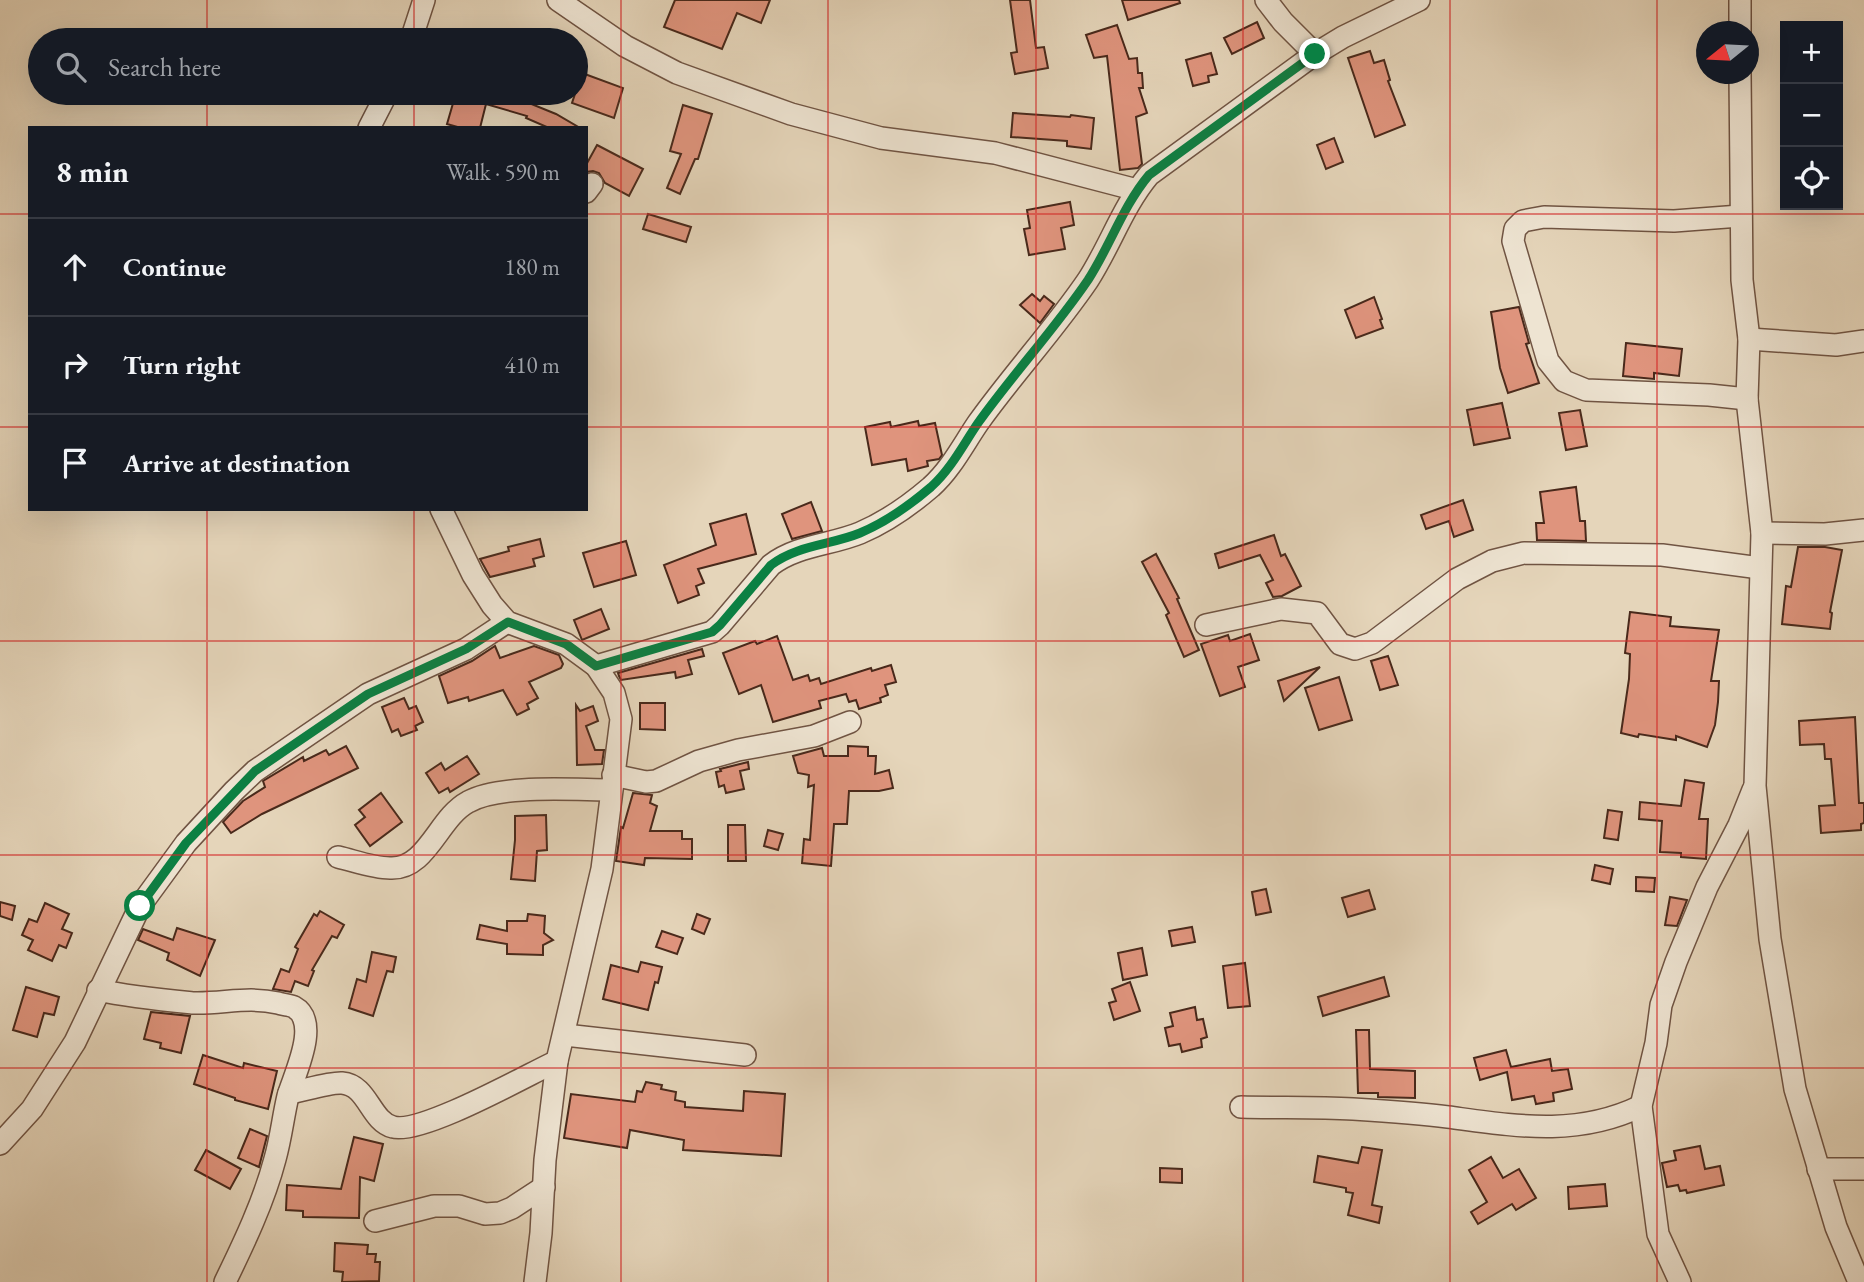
<!DOCTYPE html>
<html lang="en">
<head>
<meta charset="utf-8">
<style>
  :root { --surface:#171b24; --page:#242831; --text:#f1f3f6; --muted:#9ea1a6; --line:#363941 }
  body { margin:0; font-family:"EB Garamond",serif; background:var(--page); color:var(--text) }
  .controls { position:absolute; right:21px; top:21px; display:grid; overflow:hidden; border-radius:0px; box-shadow:0 7px 28px #0002 }
  .controls button { width:63px; height:63px; display:grid; place-items:center; padding:0; border:0; border-bottom:2px solid var(--line); background:var(--surface); color:var(--text); font:35px sans-serif }
  .compass { position:absolute; left:1696px; top:21px; width:63px; height:63px; border-radius:50%; background:var(--surface); box-shadow:0 7px 28px #0002; rotate:252deg }
  .stop { position:absolute; width:21px; height:21px; margin:-16px; border:5px solid #0b8043; border-radius:50%; background:#fff }
  .stop.end { background:#0b8043; border-color:#fff; box-shadow:0 2px 7px #0008 }
  .list { margin:0; padding:0; list-style:none }
  h2 { display:flex; justify-content:space-between; align-items:center; height:91px; margin:0; padding:0 28px; font-size:30px }
  h2 small { font-size:23px; font-weight:400; color:var(--muted) }
  .list li { display:grid; grid-template-columns:46px 1fr auto; gap:21px; align-items:center; box-sizing:border-box; height:98px; padding:0 28px; border-top:2px solid var(--line) }
  .list b { display:block; font-size:26px; white-space:nowrap }
  .list em { font-size:23px; font-style:normal; color:var(--muted) }
  .icon { flex:none; width:38px; height:38px; fill:none; stroke:currentColor; stroke-width:2; stroke-linecap:round; stroke-linejoin:round }
  .map { position:relative; flex:none; width:1864px; height:1282px; overflow:hidden }
  .search { position:absolute; background:var(--surface); box-shadow:0 7px 28px #0002; left:28px; top:28px; width:560px; height:77px; display:flex; align-items:center; gap:18px; box-sizing:border-box; padding:0 24px; border-radius:38px; color:var(--muted); font-size:26px }
  .panel { position:absolute; background:var(--surface); box-shadow:0 7px 28px #0002; left:28px; top:126px; width:560px; height:385px; border-radius:0px }
  .map>svg:first-child { display:block }
  .building { fill:#df947d; stroke:#49291b; stroke-width:2 }
  .lines { fill:none; stroke-linecap:round; stroke-linejoin:round }
  .minor-casing { stroke:#705443; stroke-width:24 }
  .minor { stroke:#eee4d2; stroke-width:21 }
  .route { stroke:#0b8043; stroke-width:9 }
  .grid { fill:none; stroke:#d62828; stroke-width:2; stroke-opacity:0.55 }
</style>
</head>
<body>
<div class="map">
<svg width="1864" height="1282" viewBox="0 0 1864 1282">
  <rect width="100%" height="100%" fill="#e5d5ba"/>
  <filter id="stains"><feTurbulence type="fractalNoise" baseFrequency=".00286" numOctaves="4"/><feColorMatrix values="0 0 0 0 .2 0 0 0 0 .09 0 0 0 0 .02 0 0 0 .5 -.17"/></filter>
  <radialGradient id="worn" r=".72"><stop offset=".6" stop-color="#630" stop-opacity="0"/><stop offset="1" stop-color="#630" stop-opacity=".3"/></radialGradient>
  <!-- building -->
  <g class="building">
    <polygon points="675,0 770,0 761,23 737,13 722,49 664,27"/>
    <polygon points="1010,0 1030,0 1036,48 1044,47 1048,68 1015,74 1011,53 1017,52"/>
    <polygon points="1122,0 1179,0 1180,3 1128,20"/>
    <polygon points="1257,22 1264,38 1232,54 1224,38"/>
    <polygon points="1117,25 1129,59 1137,58 1138,73 1142,73 1143,88 1139,88 1147,113 1136,117 1142,164 1138,168 1120,170 1107,56 1094,58 1086,35"/>
    <polygon points="1370,51 1374,63 1384,60 1390,80 1388,81 1405,125 1375,137 1348,58"/>
    <polygon points="1211,53 1217,74 1208,76 1209,82 1193,86 1186,60"/>
    <polygon points="582,73 623,88 614,118 572,103"/>
    <polygon points="456,93 515,93 514,97 556,114 580,128 549,128 526,118 527,116 486,104 480,128 461,128 447,124"/>
    <polygon points="683,105 712,114 698,159 695,159 680,194 667,188 681,154 670,151"/>
    <polygon points="1013,113 1070,117 1071,115 1094,118 1091,149 1067,146 1067,141 1011,137"/>
    <polygon points="1334,138 1343,162 1326,169 1317,145"/>
    <polygon points="597,145 643,169 629,196 605,183 599,173 593,171 586,172 586,165"/>
    <polygon points="1070,202 1074,225 1061,228 1065,249 1029,255 1024,229 1030,228 1027,210"/>
    <polygon points="648,214 691,227 686,242 643,229"/>
    <polygon points="1032,294 1040,301 1044,296 1054,304 1040,323 1020,305"/>
    <polygon points="1374,297 1382,319 1380,320 1383,328 1356,338 1345,310"/>
    <polygon points="1519,307 1529,343 1526,344 1539,383 1508,393 1500,368 1491,312"/>
    <polygon points="1626,343 1682,349 1679,376 1654,373 1654,379 1623,376"/>
    <polygon points="1502,403 1510,438 1474,445 1467,410"/>
    <polygon points="1580,410 1587,446 1566,450 1559,413"/>
    <polygon points="918,421 919,426 935,423 942,455 939,459 927,461 928,466 908,471 906,459 872,465 865,427 890,422 891,427"/>
    <polygon points="1576,487 1580,521 1585,521 1586,541 1537,540 1536,523 1544,523 1540,492"/>
    <polygon points="1463,500 1473,530 1454,537 1449,521 1426,529 1421,515"/>
    <polygon points="811,502 822,531 792,539 782,514"/>
    <polygon points="746,514 756,554 698,569 704,583 696,586 699,595 678,603 664,565 716,545 710,524"/>
    <polygon points="1274,535 1281,556 1285,554 1301,586 1282,596 1273,597 1266,583 1273,580 1260,555 1219,568 1215,554"/>
    <polygon points="540,539 544,556 533,559 535,566 490,577 480,559 509,551 508,547"/>
    <polygon points="626,541 636,575 594,587 583,553"/>
    <polygon points="1798,547 1825,547 1842,550 1830,612 1832,613 1830,629 1782,624 1786,586 1791,587"/>
    <polygon points="1156,554 1179,598 1177,599 1199,650 1184,657 1166,615 1169,613 1142,562"/>
    <polygon points="601,609 609,629 582,640 574,620"/>
    <polygon points="1630,612 1671,617 1670,626 1719,630 1711,681 1719,681 1718,702 1715,725 1707,747 1676,736 1676,740 1639,734 1638,737 1621,733 1629,679 1630,654 1625,653"/>
    <polygon points="1250,634 1259,660 1238,667 1245,687 1220,696 1201,644 1228,635 1230,641"/>
    <polygon points="777,636 793,680 808,675 810,681 819,678 821,684 871,668 872,671 891,665 896,682 885,685 888,695 880,698 881,702 859,709 856,700 849,702 846,694 819,701 821,708 773,722 761,685 739,694 723,653 755,641 757,644"/>
    <polygon points="495,646 500,658 534,646 559,655 563,664 561,668 529,682 538,698 527,704 529,709 517,715 503,690 469,701 468,697 448,703 439,676 472,661"/>
    <polygon points="702,649 704,656 688,660 692,674 676,678 675,672 621,680 619,676 618,673"/>
    <polygon points="1388,656 1398,685 1380,690 1371,661"/>
    <polygon points="1320,667 1284,701 1278,681"/>
    <polygon points="1339,677 1352,720 1319,730 1305,688"/>
    <polygon points="404,698 409,709 416,706 423,722 415,726 417,730 401,736 398,729 392,732 382,707"/>
    <polygon points="640,703 665,703 665,730 640,729"/>
    <polygon points="576,705 580,711 593,706 598,721 586,726 595,750 604,750 602,764 577,765"/>
    <polygon points="1855,717 1859,803 1864,803 1864,823 1861,824 1861,830 1821,833 1819,806 1835,805 1831,759 1825,759 1824,744 1800,745 1799,721"/>
    <polygon points="346,746 358,768 262,814 231,833 223,822 243,801 265,787 263,781 303,757 304,761 326,750 329,755"/>
    <polygon points="848,746 868,747 868,756 876,756 875,774 889,770 893,788 879,791 849,791 847,824 834,824 831,866 802,863 804,839 810,840 814,785 808,787 809,775 798,773 793,756 822,748 824,756 848,756"/>
    <polygon points="467,756 479,774 450,792 448,788 439,793 426,773 441,763 445,770"/>
    <polygon points="748,762 749,769 740,771 744,789 726,793 724,785 719,787 716,772 721,771 720,769"/>
    <polygon points="1685,780 1704,783 1699,819 1708,819 1706,859 1681,857 1681,853 1660,852 1662,821 1639,819 1640,802 1681,806"/>
    <polygon points="381,793 402,822 370,846 355,825 365,817 359,810"/>
    <polygon points="633,793 652,795 650,803 657,806 650,831 682,831 682,839 692,839 692,859 645,858 644,865 616,861 621,827 623,828"/>
    <polygon points="1608,810 1622,812 1618,840 1604,838"/>
    <polygon points="546,815 547,850 537,851 535,881 511,879 515,840 515,816"/>
    <polygon points="728,825 745,825 746,861 728,861"/>
    <polygon points="768,830 783,834 778,850 764,846"/>
    <polygon points="1595,865 1613,869 1610,884 1592,880"/>
    <polygon points="1636,877 1655,878 1654,892 1636,891"/>
    <polygon points="1266,889 1271,912 1256,915 1252,892"/>
    <polygon points="1369,890 1375,909 1348,917 1342,898"/>
    <polygon points="1670,897 1687,900 1677,926 1665,925"/>
    <polygon points="0,902 15,906 12,920 0,916"/>
    <polygon points="45,903 69,914 62,929 72,933 66,948 59,945 52,961 28,950 33,940 22,935 29,919 37,922"/>
    <polygon points="320,911 344,925 337,938 332,936 312,970 314,971 308,986 295,981 291,992 273,989 281,969 289,972 298,949 295,947 314,914 317,916"/>
    <polygon points="528,914 545,916 544,933 553,940 543,945 543,955 507,954 507,944 477,939 480,925 507,931 507,921 527,921"/>
    <polygon points="697,914 710,919 704,934 692,929"/>
    <polygon points="1192,927 1195,942 1172,946 1169,931"/>
    <polygon points="177,928 215,940 200,976 167,960 169,953 138,940 143,929 173,940"/>
    <polygon points="662,931 683,938 677,954 656,947"/>
    <polygon points="1142,948 1147,975 1123,980 1118,953"/>
    <polygon points="372,952 396,957 393,972 387,971 373,1016 349,1008 357,979 366,982"/>
    <polygon points="641,962 662,967 658,983 655,982 648,1010 603,999 611,965 638,972"/>
    <polygon points="1245,963 1250,1006 1228,1008 1223,966"/>
    <polygon points="1384,977 1389,996 1323,1016 1318,997"/>
    <polygon points="1130,982 1140,1011 1114,1020 1109,1003 1116,1001 1112,989"/>
    <polygon points="26,987 59,997 54,1015 44,1013 37,1037 13,1030"/>
    <polygon points="1195,1007 1197,1020 1203,1019 1207,1037 1201,1039 1202,1047 1182,1052 1180,1044 1169,1046 1165,1028 1173,1026 1170,1013"/>
    <polygon points="151,1012 190,1016 181,1053 160,1048 161,1043 144,1039"/>
    <polygon points="1356,1030 1369,1030 1370,1069 1415,1071 1415,1098 1378,1097 1378,1093 1358,1093"/>
    <polygon points="1506,1050 1511,1067 1550,1059 1552,1071 1568,1069 1572,1089 1553,1093 1554,1101 1536,1104 1534,1096 1512,1100 1507,1072 1480,1080 1474,1058"/>
    <polygon points="203,1055 243,1068 244,1063 277,1071 268,1109 235,1100 235,1098 194,1084"/>
    <polygon points="646,1082 662,1085 661,1089 676,1092 675,1100 685,1102 685,1107 743,1111 744,1091 785,1094 781,1156 683,1150 684,1140 630,1130 627,1148 564,1138 571,1094 635,1102 637,1091 642,1092"/>
    <polygon points="250,1129 267,1136 259,1167 238,1158"/>
    <polygon points="354,1137 383,1144 374,1181 360,1177 359,1218 303,1217 303,1211 286,1210 287,1185 341,1189"/>
    <polygon points="1700,1146 1705,1169 1720,1166 1724,1185 1687,1193 1686,1190 1680,1191 1678,1185 1667,1187 1662,1163 1676,1160 1674,1151"/>
    <polygon points="1362,1147 1382,1150 1372,1205 1382,1207 1379,1223 1348,1215 1353,1193 1346,1192 1346,1188 1314,1182 1318,1156 1358,1163"/>
    <polygon points="206,1150 241,1169 230,1189 195,1170"/>
    <polygon points="1491,1157 1503,1178 1519,1169 1536,1198 1516,1210 1512,1204 1478,1224 1471,1212 1487,1202 1469,1170"/>
    <polygon points="1160,1168 1182,1169 1182,1183 1160,1182"/>
    <polygon points="1605,1184 1607,1206 1569,1209 1568,1187"/>
    <polygon points="335,1243 368,1245 367,1254 376,1254 375,1262 380,1262 379,1281 342,1282 343,1272 334,1271"/>
  </g>
  <g class="lines">
    <!-- minor casing -->
    <g class="minor-casing">
      <g id="minor">
        <polyline points="558,0 625,46 677,73 791,114 881,138 995,153 1137,190"/>
        <polyline points="1266,0 1283,22 1315,54"/>
        <polyline points="1740,32 1740,0"/>
        <polyline points="411,40 424,0"/>
        <polyline points="1740,74 1742,280 1749,339 1747,399 1762,533 1755,786 1770,939 1795,1089 1836,1227 1859,1282"/>
        <polyline points="369,128 387,93"/>
        <polyline points="586,192 592,184"/>
        <polyline points="1740,216 1674,221 1544,217 1523,221 1515,229 1513,241 1548,361 1564,381 1586,390 1709,395 1747,399"/>
        <polyline points="1749,339 1836,345 1864,341"/>
        <polyline points="441,509 473,575 492,605 507,622 566,644 596,666 614,693 621,719 602,869 557,1061 545,1160 541,1233 535,1282"/>
        <polyline points="1762,533 1825,534 1864,530"/>
        <polyline points="1206,625 1281,609 1317,613 1340,644 1355,649 1372,643 1457,579 1492,561 1524,553 1662,555 1760,568"/>
        <path d="M596,666L712,632L720,625L771,565C797,545 831,545 860,533C886,522 910,505 931,487C951,469 963,445 978,423C1013,374 1054,330 1088,280C1110,246 1123,206 1149,175L1315,54L1343,37L1419,0"/>
        <polyline points="613,775 646,782 656,781 699,761 738,750 814,736 850,722"/>
        <path d="M338,857C355,861 373,868 390,868C427,870 438,818 468,802C500,784 573,790 611,790"/>
        <path d="M98,990C130,997 162,1000 193,1003C223,1004 248,996 278,1003C283,1005 290,1005 294,1007C321,1022 294,1075 288,1096C283,1117 281,1138 275,1159C264,1201 244,1243 225,1282"/>
        <polyline points="565,1035 745,1055"/>
        <path d="M289,1093C302,1091 330,1082 342,1083C368,1085 370,1121 393,1127C421,1135 527,1075 557,1061"/>
        <path d="M1241,1107C1278,1108 1316,1107 1353,1109C1385,1111 1417,1113 1448,1117C1516,1126 1577,1137 1641,1106"/>
        <polyline points="0,1144 32,1109 75,1042 140,906 186,843 234,791 255,771 368,694 466,649 507,622"/>
        <polyline points="1818,1169 1864,1169"/>
        <polyline points="375,1221 434,1206 459,1206 485,1214 500,1213 512,1208 544,1187"/>
        <polyline points="1680,1282 1658,1234 1641,1106 1656,1043 1661,1005 1676,962 1707,887 1739,825 1753,790"/>
      </g>
    </g>
    <!-- minor -->
    <use href="#minor" class="minor"/>
  </g>
  <g class="lines">
    <!-- route -->
    <path class="route" d="M140,906L186,843L255,771L368,694L466,649L508,622L566,644L596,666L712,632L720,625L771,565C797,545 831,545 860,533C886,522 910,505 931,487C951,469 963,445 978,423C1013,374 1054,330 1088,280C1110,246 1123,206 1149,175L1315,54"/>
  </g>
  <!-- grid -->
  <path class="grid" d="M207,0V40M414,0V40M621,0V1282M828,0V1282M1036,0V1282M1243,0V1282M1450,0V1282M1657,0V1282M207,93V128M414,93V128M0,214H30M586,214H1864M0,427H30M586,427H1864M207,509V1282M414,509V1282M0,641H1864M0,855H1864M0,1068H1864"/>
  <rect width="100%" height="100%" filter="url(#stains)"/>
  <rect width="100%" height="100%" fill="url(#worn)"/>
</svg>
<div class="controls">
<button>+</button>
<button>−</button>
<button><svg class="icon" aria-label="locate" viewBox="0 0 24 24"><circle cx="12" cy="12" r="6"/><path d="M12 2v4M12 18v4M2 12h4M18 12h4"/></svg></button>
</div>
<svg class="compass" viewBox="-18 -18 36 36"><path d="M0-13l5 13h-10z" fill="#e53935"/><path d="M0 13l5-13h-10z" fill="#9ea1a6"/></svg>
<div class="stop" style="left:140px;top:906px"></div>
<div class="stop end" style="left:1315px;top:54px"></div>
<div class="search"><svg class="icon" aria-label="search" viewBox="0 0 24 24"><circle cx="10" cy="10" r="6"/><path d="M15 15l6 6"/></svg>Search here</div>
<section class="panel">
<h2>8 min<small>Walk · 590 m</small></h2>
<ul class="list">
<li><svg class="icon" aria-label="ahead" viewBox="0 0 24 24"><path d="M12 20V5M6 11l6-6 6 6"/></svg><div><b>Continue</b></div><em>180 m</em></li>
<li><svg class="icon" aria-label="right" viewBox="0 0 24 24"><path d="M7 20v-9h11M14 6l5 5-5 5"/></svg><div><b>Turn right</b></div><em>410 m</em></li>
<li><svg class="icon" aria-label="arrive" viewBox="0 0 24 24"><path d="M6 21V4h12l-3 4 3 4H6"/></svg><div><b>Arrive at destination</b></div></li>
</ul>
</section>
</div>
</body>
</html>
